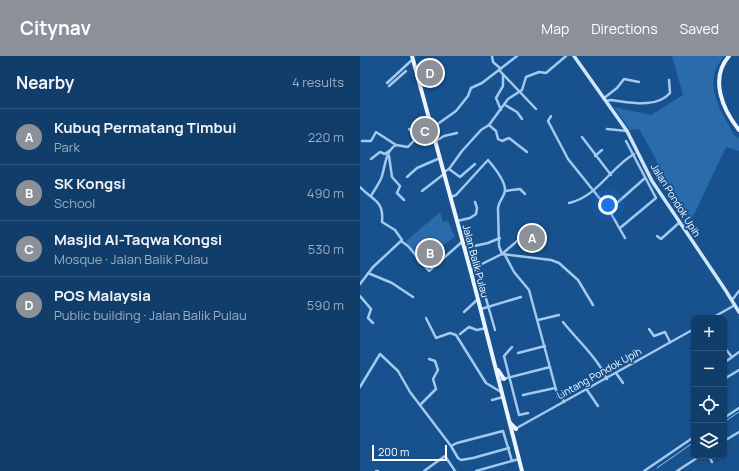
<!DOCTYPE html>
<html lang="en">
<head>
<meta charset="utf-8">
<style>
  :root { --surface:#113d6a; --page:#1e4872; --text:#f1f3f6; --muted:#9caec1; --line:#30567e; --accent:#8c9099 }
  body { margin:0; font-family:Manrope,sans-serif; background:var(--page); color:var(--text) }
  .controls { position:absolute; right:12px; bottom:12px; display:grid; overflow:hidden; border-radius:8px; box-shadow:0 1px 3px #0004 }
  .controls button { width:36px; height:36px; display:grid; place-items:center; padding:0; border:0; border-bottom:1px solid var(--line); background:var(--surface); color:var(--text); font:20px sans-serif }
  .scale { position:absolute; left:12px; bottom:10px; width:75px; box-sizing:border-box; padding-left:4px; border:2px solid #fff; border-top:0; font-size:11px; line-height:14px; white-space:nowrap; color:#fff; -webkit-text-stroke:3px #17518e; paint-order:stroke }
  .you { position:absolute; left:248px; top:149px; width:14px; height:14px; margin:-10px; border:3px solid #fff; border-radius:50%; background:#1a73e8; box-shadow:0 0 0 6px #1a73e833 }
  .badge { display:grid; place-items:center; width:26px; height:26px; border-radius:50%; background:var(--accent); color:#fff; font-size:13px; font-weight:700 }
  .pin { position:absolute; translate:-50% -50%; border:2px solid #fff; box-shadow:0 1px 4px #0006 }
  .list { margin:0; padding:0; list-style:none }
  h2 { display:flex; justify-content:space-between; align-items:center; height:52px; margin:0; padding:0 16px; font-size:17px }
  h2 small { font-size:13px; font-weight:400; color:var(--muted) }
  .list li { display:grid; grid-template-columns:26px 1fr auto; gap:12px; align-items:center; box-sizing:border-box; height:56px; padding:0 16px; border-top:1px solid var(--line) }
  .list b { display:block; font-size:15px; white-space:nowrap }
  .list p { margin:0; font-size:13px; white-space:nowrap; color:var(--muted) }
  .list em { font-size:13px; font-style:normal; color:var(--muted) }
  .icon { flex:none; width:22px; height:22px; fill:none; stroke:currentColor; stroke-width:2; stroke-linecap:round; stroke-linejoin:round }
  .map { position:relative; flex:none; width:379px; height:415px; overflow:hidden }
  header { display:flex; align-items:center; gap:24px; box-sizing:border-box; height:56px; padding:0 20px; background:var(--accent); color:#fff }
  header strong { font-size:19px }
  nav { display:flex; gap:22px; margin-inline-start:auto; font-size:14px }
  main { display:flex }
  aside { flex:1; background:var(--surface) }
  .map>svg:first-child { display:block }
  .green { fill:#2a6bac }
  .lines { fill:none; stroke-linecap:round; stroke-linejoin:round }
  .stream { stroke:#95c5f2; stroke-width:1 }
  .street { stroke:#a3c9ef; stroke-width:2.5 }
  .secondary { stroke:#d0e5fa; stroke-width:3.5 }
  .primary { stroke:#ebf4ff; stroke-width:4 }
  .labels { text-anchor:middle; stroke-width:3.5; stroke-linejoin:round; paint-order:stroke }
  .street-label { font-size:10px; fill:#fff; stroke:#17518e }
</style>
</head>
<body>
<header>
<strong>Citynav</strong>
<nav><a>Map</a><a>Directions</a><a>Saved</a></nav>
</header>
<main>
<aside>
<h2>Nearby<small>4 results</small></h2>
<ul class="list">
<li><span class="badge">A</span><div><b>Kubuq Permatang Timbui</b><p>Park</p></div><em>220 m</em></li>
<li><span class="badge">B</span><div><b>SK Kongsi</b><p>School</p></div><em>490 m</em></li>
<li><span class="badge">C</span><div><b>Masjid Al-Taqwa Kongsi</b><p>Mosque · Jalan Balik Pulau</p></div><em>530 m</em></li>
<li><span class="badge">D</span><div><b>POS Malaysia</b><p>Public building · Jalan Balik Pulau</p></div><em>590 m</em></li>
</ul>
</aside>
<div class="map">
<svg width="379" height="415" viewBox="0 0 379 415">
  <rect width="100%" height="100%" fill="#17518e"/>
  <!-- green -->
  <g class="green">
    <path d="M312,0H364C361,5 356,11 355,16C348,38 365,62 375,80L379,82V95L366,91L331,165L311,146L295,101L279,73L270,74L254,51L291,59L323,39Z"/>
    <polygon points="80,156 83,166 88,165 95,181 61,204 46,185"/>
  </g>
  <g class="lines">
    <!-- stream -->
    <g class="stream">
      <polyline points="364,366 379,356"/>
      <polyline points="297,412 334,386"/>
    </g>
    <!-- street -->
    <g class="street">
      <polyline points="132,0 133,6 141,13"/>
      <polyline points="139,14 176,53"/>
      <polyline points="27,27 53,3"/>
      <polyline points="60,29 65,26 62,15"/>
      <polyline points="29,30 46,15"/>
      <polyline points="244,42 257,32 264,23 279,26"/>
      <path d="M246,45L251,44C269,46 296,53 310,37L309,24"/>
      <polyline points="145,49 157,56 162,63"/>
      <polyline points="141,54 136,42 143,30 143,19"/>
      <polyline points="191,60 188,65 208,103 249,154 265,182"/>
      <polyline points="129,69 136,75 138,83 142,85 149,82 167,96"/>
      <polyline points="72,72 96,55 108,40 111,32 122,27 157,0"/>
      <polyline points="49,73 56,80"/>
      <polyline points="247,73 267,75"/>
      <polyline points="222,81 251,119"/>
      <polyline points="2,85 11,85 16,76 36,89"/>
      <polyline points="76,85 84,80 97,77"/>
      <polyline points="29,100 32,121 40,130 37,137 44,144"/>
      <polyline points="235,100 242,94"/>
      <polyline points="11,103 20,96 25,98 29,95"/>
      <polyline points="89,113 100,121 115,108"/>
      <polyline points="84,116 89,113 102,95 121,74 129,69 148,43 162,34 166,21 179,16 186,17 206,0"/>
      <polyline points="47,121 57,112 80,102"/>
      <path d="M0,131C13,145 24,144 22,166L35,174L42,184L13,211L0,228"/>
      <polyline points="62,135 84,118"/>
      <polyline points="145,135 160,133 165,138"/>
      <path d="M11,140C14,134 20,127 22,120C25,110 26,94 36,89L48,91L60,78L66,83L74,79"/>
      <path d="M91,141L96,139L128,104C134,111 146,126 145,135C144,141 138,146 138,153L139,190L142,198L163,180L171,169"/>
      <path d="M209,147C237,141 251,111 274,98"/>
      <polyline points="249,154 285,122"/>
      <polyline points="97,165 110,162 116,158 117,152 115,146"/>
      <polyline points="260,172 296,142 266,85"/>
      <polyline points="297,180 301,183 320,166"/>
      <polyline points="41,185 48,190 69,215 103,185"/>
      <polyline points="105,192 128,187 140,182"/>
      <polyline points="145,199 154,216 169,234 198,341 201,339 204,346"/>
      <polyline points="117,211 135,274"/>
      <polyline points="110,214 142,198 191,204 199,207 218,224 233,249"/>
      <polyline points="8,217 32,227 53,241"/>
      <polyline points="0,240 11,253 8,262 13,267"/>
      <polyline points="372,244 379,235"/>
      <polyline points="121,253 161,241"/>
      <polyline points="104,256 118,243"/>
      <polyline points="66,262 76,282 90,277 96,279 126,327 141,336"/>
      <polyline points="352,262 375,249"/>
      <polyline points="178,264 199,259"/>
      <path d="M203,266C218,285 237,301 247,323"/>
      <polyline points="289,273 294,280 305,276 310,286"/>
      <polyline points="100,278 109,271 117,274 126,272"/>
      <polyline points="152,291 144,300 159,359 168,357"/>
      <polyline points="364,291 372,301"/>
      <polyline points="158,297 185,290"/>
      <polyline points="364,307 379,296"/>
      <polyline points="256,317 263,327"/>
      <polyline points="364,323 379,314"/>
      <polyline points="139,324 190,311"/>
      <polyline points="0,331 20,298 38,315 50,336 91,390 98,402 101,404 113,402 149,392"/>
      <polyline points="227,334 238,350"/>
      <polyline points="163,339 195,332"/>
      <polyline points="132,344 143,341"/>
      <polyline points="60,349 76,333 73,323 78,314 75,305 69,303"/>
      <polyline points="364,362 379,352"/>
      <polyline points="155,373 334,273"/>
      <polyline points="364,385 379,376"/>
      <polyline points="91,390 97,387 143,375 152,405"/>
      <polyline points="349,400 352,406"/>
      <polyline points="16,415 18,415"/>
      <polyline points="64,415 85,400 95,415"/>
      <polyline points="116,415 159,403"/>
      <polyline points="284,415 334,381"/>
      <polyline points="317,415 340,400"/>
    </g>
    <!-- secondary -->
    <polyline class="secondary" points="214,0 267,75 292,125 366,235 379,256"/>
    <!-- primary -->
    <g class="primary">
      <polyline points="52,0 112,220 162,415"/>
      <path d="M369,0C349,23 363,54 379,74"/>
      <polyline points="138,314 144,323"/>
      <polyline points="150,367 156,373"/>
    </g>
  </g>
  <g class="labels">
    <!-- street labels -->
    <g class="street-label">
      <text transform="translate(316 144) rotate(58)" y="4">Jalan Pondok Upih</text>
      <text transform="translate(116 205) rotate(75)" y="4">Jalan Balik Pulau</text>
      <text transform="translate(239 317) rotate(-29)" y="4">Lintang Pondok Upih</text>
    </g>
  </g>
</svg>
<div class="controls">
<button>+</button>
<button>−</button>
<button><svg class="icon" aria-label="locate" viewBox="0 0 24 24"><circle cx="12" cy="12" r="6"/><path d="M12 2v4M12 18v4M2 12h4M18 12h4"/></svg></button>
<button><svg class="icon" aria-label="layers" viewBox="0 0 24 24"><path d="M12 4l9 5-9 5-9-5zM3 14l9 5 9-5"/></svg></button>
</div>
<div class="scale">200 m</div>
<div class="you"></div>
<div class="pin badge" style="left:172px;top:182px">A</div>
<div class="pin badge" style="left:70px;top:197px">B</div>
<div class="pin badge" style="left:65px;top:75px">C</div>
<div class="pin badge" style="left:70px;top:17px">D</div>
</div>
</main>
</body>
</html>
